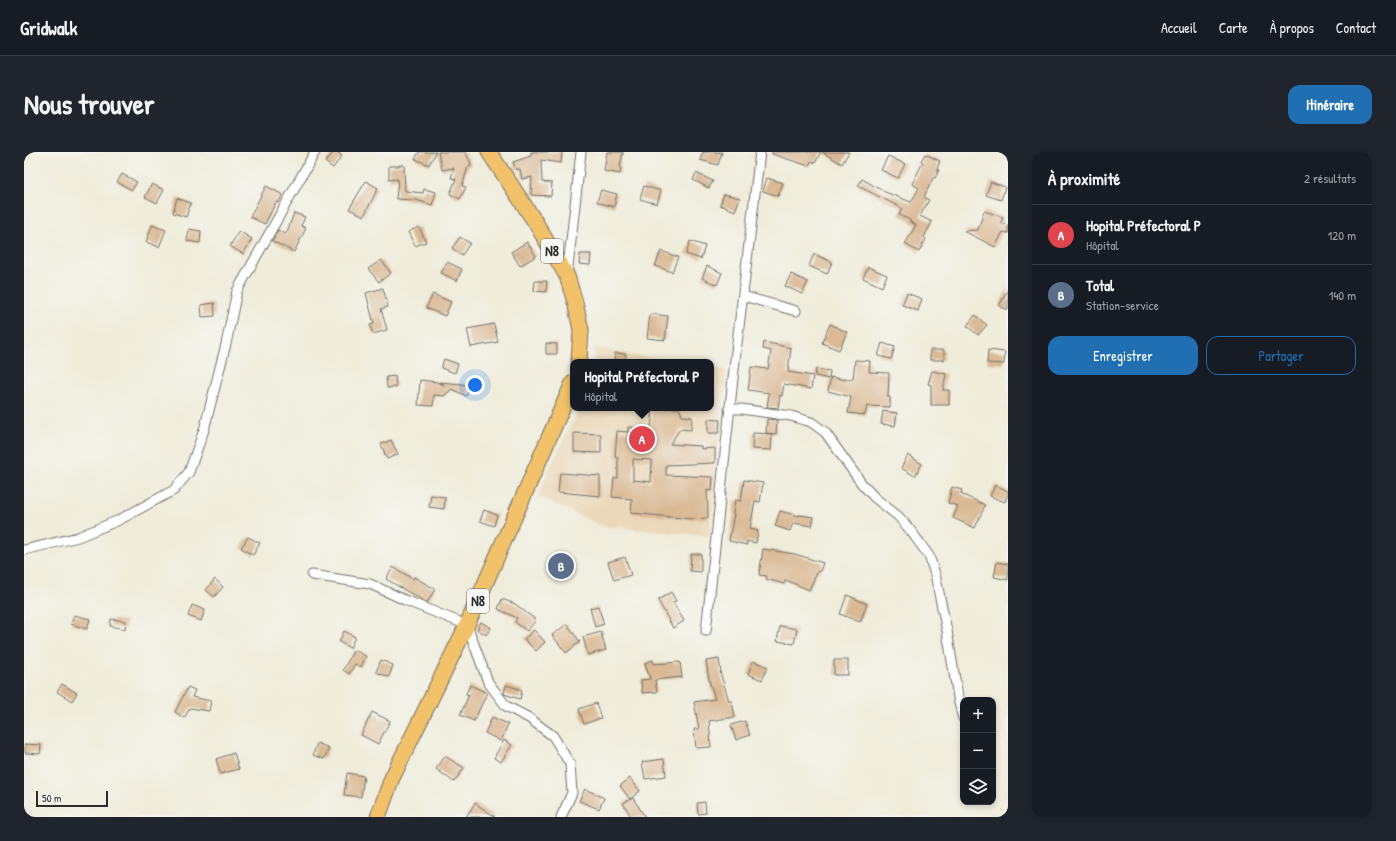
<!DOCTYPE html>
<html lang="fr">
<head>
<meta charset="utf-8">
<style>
  :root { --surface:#171b24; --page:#20242c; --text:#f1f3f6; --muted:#9ea1a6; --line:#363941; --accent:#1f6fb2 }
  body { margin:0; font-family:"Patrick Hand",sans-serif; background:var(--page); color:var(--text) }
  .controls { position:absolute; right:12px; bottom:12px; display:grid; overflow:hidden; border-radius:8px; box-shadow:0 2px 6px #0003 }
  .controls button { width:36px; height:36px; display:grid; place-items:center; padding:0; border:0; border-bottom:1px solid var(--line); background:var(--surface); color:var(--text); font:20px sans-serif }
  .scale { position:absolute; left:12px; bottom:10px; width:72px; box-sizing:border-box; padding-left:4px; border:2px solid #2b2b2b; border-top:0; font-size:11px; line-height:14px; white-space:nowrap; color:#2b2b2b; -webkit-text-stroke:3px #f6f6f2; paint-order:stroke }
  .you { position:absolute; left:451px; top:233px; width:14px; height:14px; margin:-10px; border:3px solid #fff; border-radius:50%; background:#1a73e8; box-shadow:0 0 0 6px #1a73e833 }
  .badge { display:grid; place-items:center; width:26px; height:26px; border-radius:50%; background:var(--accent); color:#fff; font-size:13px; font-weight:700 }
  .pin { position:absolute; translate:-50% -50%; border:2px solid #fff; box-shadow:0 1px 4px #0006 }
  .popup { position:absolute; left:546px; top:207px; width:144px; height:52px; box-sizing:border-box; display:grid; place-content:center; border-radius:8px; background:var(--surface); filter:drop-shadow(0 1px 3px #0005); font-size:13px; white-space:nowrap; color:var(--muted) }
  .popup b { font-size:15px; color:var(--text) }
  .popup::after { content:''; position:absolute; left:50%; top:100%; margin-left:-8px; border:8px solid transparent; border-top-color:var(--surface) }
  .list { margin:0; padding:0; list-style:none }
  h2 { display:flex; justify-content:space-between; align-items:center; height:52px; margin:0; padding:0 16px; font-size:17px }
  h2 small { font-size:13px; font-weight:400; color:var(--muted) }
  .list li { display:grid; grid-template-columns:26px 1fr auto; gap:12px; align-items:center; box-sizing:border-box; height:60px; padding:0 16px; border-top:1px solid var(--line) }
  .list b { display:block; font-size:15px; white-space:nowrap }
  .list p { margin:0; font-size:13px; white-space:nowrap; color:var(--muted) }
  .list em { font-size:13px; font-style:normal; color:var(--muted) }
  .actions { display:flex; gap:8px; padding:12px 16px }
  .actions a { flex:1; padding:9px 0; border:1px solid var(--accent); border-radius:12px; text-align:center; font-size:14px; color:var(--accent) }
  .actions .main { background:var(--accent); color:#fff }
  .icon { flex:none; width:22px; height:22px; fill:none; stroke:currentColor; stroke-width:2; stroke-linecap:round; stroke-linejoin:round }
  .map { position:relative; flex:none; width:984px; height:665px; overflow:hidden; border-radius:12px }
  header { display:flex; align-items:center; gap:24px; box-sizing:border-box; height:56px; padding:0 20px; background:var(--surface); border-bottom:1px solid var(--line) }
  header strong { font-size:19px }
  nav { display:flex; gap:22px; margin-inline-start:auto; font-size:14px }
  .intro { display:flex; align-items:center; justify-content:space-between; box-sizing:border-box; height:96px; padding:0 24px }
  h1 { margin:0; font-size:28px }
  .button { padding:10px 18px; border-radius:12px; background:var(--accent); color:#fff; font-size:14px; font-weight:700 }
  main { display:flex; gap:24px; padding:0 24px }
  aside { flex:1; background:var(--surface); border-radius:12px; box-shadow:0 2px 6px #0003 }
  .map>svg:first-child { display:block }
  .built { fill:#ebd8ba }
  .building { fill:#daba95; fill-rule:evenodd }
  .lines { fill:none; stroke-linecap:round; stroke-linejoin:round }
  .minor-casing { stroke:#706f68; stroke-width:11 }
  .primary-casing { stroke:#706f68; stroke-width:17 }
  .minor { stroke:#fff; stroke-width:9 }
  .primary { stroke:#f2c26a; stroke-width:15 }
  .labels { text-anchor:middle; stroke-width:3; stroke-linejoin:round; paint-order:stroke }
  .shield { fill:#f6f6f2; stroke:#686867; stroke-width:1 }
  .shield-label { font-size:14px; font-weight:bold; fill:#2b2b2b }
</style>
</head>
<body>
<header>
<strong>Gridwalk</strong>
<nav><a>Accueil</a><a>Carte</a><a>À propos</a><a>Contact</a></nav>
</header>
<div class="intro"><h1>Nous trouver</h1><a class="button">Itinéraire</a></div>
<main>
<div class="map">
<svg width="984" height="665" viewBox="0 0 984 665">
  <rect width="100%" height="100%" fill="#f6f6f2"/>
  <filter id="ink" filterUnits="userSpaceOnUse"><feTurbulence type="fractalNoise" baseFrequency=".025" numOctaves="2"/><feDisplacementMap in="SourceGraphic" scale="8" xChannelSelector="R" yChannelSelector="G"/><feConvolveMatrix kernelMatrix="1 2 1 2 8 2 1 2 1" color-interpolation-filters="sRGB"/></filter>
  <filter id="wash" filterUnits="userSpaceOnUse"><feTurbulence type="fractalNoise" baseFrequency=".012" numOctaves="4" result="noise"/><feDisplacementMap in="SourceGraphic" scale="16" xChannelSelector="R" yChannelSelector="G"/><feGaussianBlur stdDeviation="0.9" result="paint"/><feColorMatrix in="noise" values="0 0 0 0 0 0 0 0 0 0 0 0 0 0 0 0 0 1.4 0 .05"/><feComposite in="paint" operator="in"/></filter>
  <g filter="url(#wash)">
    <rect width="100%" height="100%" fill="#efecda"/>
    <!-- built -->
    <g class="built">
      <polygon points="570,195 602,202 654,210 570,210"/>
      <polygon points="687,215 702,218 685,384 579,374 514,345 525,318 556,256 687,256"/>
    </g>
    <g id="blocks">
      <!-- building -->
      <g class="building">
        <polygon points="310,0 313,0 318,4 309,16 301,10"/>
        <polygon points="395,0 412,0 405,13 391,7"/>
        <polygon points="414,0 441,0 446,9 447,14 444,15 438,34 442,35 436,47 426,42 432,27 427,26 430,16 418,18"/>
        <polygon points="507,0 538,0 537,11 517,8 518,30 528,31 527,44 507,43 508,25 498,27 496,17 492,18 489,10 507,4"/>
        <polygon points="583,0 599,0 596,14 597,15 596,22 580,19"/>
        <polygon points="679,0 698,0 694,13 676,8"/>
        <polygon points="748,0 797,0 791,11 787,9 785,14 748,2"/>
        <polygon points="798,0 825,0 818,12"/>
        <polygon points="901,2 916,9 913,17 915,18 911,26 909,26 900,45 905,48 896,64 908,70 900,85 902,87 895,100 881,92 892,73 886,70 886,68 875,63 878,56 834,34 838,27 861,40 887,50 895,36 888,32 899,10 897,9"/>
        <polygon points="864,4 881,12 874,26 857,18"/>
        <polygon points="375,13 380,13 381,39 399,41 400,37 412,40 408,53 392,48 372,47 374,27 365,28 365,14 375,14"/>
        <polygon points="672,21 689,29 685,36 669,28"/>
        <polygon points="98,22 113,30 108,38 93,30"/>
        <polygon points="743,26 759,31 754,44 739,39"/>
        <polygon points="342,29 354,36 340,64 325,57"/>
        <polygon points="967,30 981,35 977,48 962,43"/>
        <polygon points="128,32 140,38 133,51 121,45"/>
        <polygon points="242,34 259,43 254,51 252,50 241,72 226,65"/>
        <polygon points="620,34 637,39 633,52 616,47"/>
        <polygon points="577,38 593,42 590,55 573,50"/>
        <polygon points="700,42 716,46 711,59 696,53"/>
        <polygon points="153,46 167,51 162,65 149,61"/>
        <polygon points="960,59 979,65 977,71 984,73 984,81 979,80 971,95 940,79 954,78"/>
        <polygon points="270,61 281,65 277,74 282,76 270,100 248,89 254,78 261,82 263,80"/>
        <polygon points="128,73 142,78 135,95 122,90"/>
        <polygon points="395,75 402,90 391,94 384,80"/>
        <polygon points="165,77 177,79 176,91 163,89"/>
        <polygon points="215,79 228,87 219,102 206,94"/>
        <polygon points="436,85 446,91 438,103 428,96"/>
        <polygon points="666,89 681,94 677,107 662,102"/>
        <polygon points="503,90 512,104 496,114 487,100"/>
        <polygon points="637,99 654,105 648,120 631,114"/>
        <polygon points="556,102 567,102 566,113 555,112"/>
        <polygon points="790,102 808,110 803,122 785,114"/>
        <polygon points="357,108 367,121 355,130 344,117"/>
        <polygon points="423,110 438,117 433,129 417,121"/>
        <polygon points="683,114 698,121 693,133 678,126"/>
        <polygon points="844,115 863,123 858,135 839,126"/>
        <polygon points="767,122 784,130 778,142 761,134"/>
        <polygon points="511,129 523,129 522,140 510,139"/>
        <polygon points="359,136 364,155 357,157 363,178 349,182 346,173 350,172 342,141"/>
        <polygon points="984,137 984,158 975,154"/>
        <polygon points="883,141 898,147 894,159 878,153"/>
        <polygon points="409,142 427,150 421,164 402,156"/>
        <polygon points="190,151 191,164 178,165 177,153"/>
        <polygon points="626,162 644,164 641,188 623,186"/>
        <polygon points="951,163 963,173 954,183 943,174"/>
        <polygon points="470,172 474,190 447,195 443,177"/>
        <polygon points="806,172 823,180 815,198 798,191"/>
        <polygon points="740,190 767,196 764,220 789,224 787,237 760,232 758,244 756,243 754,256 743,255 745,241 724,238 727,215 744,217 747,199 739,197"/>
        <polygon points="522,191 533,192 533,202 522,202"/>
        <polygon points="858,191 871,195 867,207 854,204"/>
        <rect x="906" y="198" width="14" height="10"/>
        <polygon points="964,198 981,200 980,212 963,211"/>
        <polygon points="591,201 602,202 601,210 590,210"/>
        <polygon points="420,207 434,212 431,221 417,216"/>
        <polygon points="831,208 846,209 845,220 865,221 864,245 866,245 866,255 843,254 841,263 824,261 827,245 804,239 807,225 821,228 821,227 829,227"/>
        <polygon points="792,217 806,219 805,227 791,224"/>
        <polygon points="908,219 922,222 919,238 925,238 925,253 907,253 907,233 904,232"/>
        <polygon points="371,224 372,235 363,236 362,225"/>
        <polygon points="396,228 413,230 422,234 416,230 447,233 442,244 428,237 420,244 410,243 409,254 394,253"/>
        <path d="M629,256H654L656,258L658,264L668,265L667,278L656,277L646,292L677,294V297L691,296V311L642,313V323L689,325L688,339L683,338L684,366L667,367L607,361L608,347L588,345L590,326H594V306L591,305L593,279L604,280V275L627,277ZM609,307L628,308L627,330L609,328Z"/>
        <polygon points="859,259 873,261 871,274 857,272"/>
        <polygon points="684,267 696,268 695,281 684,281"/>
        <polygon points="743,267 753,268 752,282 742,281"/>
        <polygon points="550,281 577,282 577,301 550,300"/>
        <polygon points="729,281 748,282 747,298 728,297"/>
        <polygon points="367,288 374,302 363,307 357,292"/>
        <polygon points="884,303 898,312 891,324 877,316"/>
        <polygon points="536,321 576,324 576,344 534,340"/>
        <polygon points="720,328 739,331 736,350 731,349 726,377 734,379 732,391 723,389 723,393 705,389 710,362 709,362 711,348 717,349"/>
        <polygon points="971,333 984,339 984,342 981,350 966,344"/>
        <polygon points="928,335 938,338 937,342 961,353 951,376 929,366 934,354 924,351"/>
        <polygon points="407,343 421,345 420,357 405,355"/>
        <polygon points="460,358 473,363 470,374 456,369"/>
        <polygon points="756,359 775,364 775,363 790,365 788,374 769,371 766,379 751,374"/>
        <polygon points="224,385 236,391 229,403 217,396"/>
        <polygon points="739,397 771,402 799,411 796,420 794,419 785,438 762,428 760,432 742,427 743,424 735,423"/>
        <polygon points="667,402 677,402 677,420 666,419"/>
        <polygon points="601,405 607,423 590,428 584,410"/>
        <polygon points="973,410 984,412 984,428 970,425"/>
        <polygon points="369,415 389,427 390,425 411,437 403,451 362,427"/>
        <polygon points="191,427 199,435 190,445 182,438"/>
        <polygon points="647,440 652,449 649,450 660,469 649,476 634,448"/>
        <polygon points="823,443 843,452 836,470 816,462"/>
        <polygon points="478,447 491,452 512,468 503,479 491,470 493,466 474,457"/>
        <polygon points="168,453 181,458 177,469 164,464"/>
        <polygon points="574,454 580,472 571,475 566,456"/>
        <polygon points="50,463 66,467 63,477 47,472"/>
        <polygon points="87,467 102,469 101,477 86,474"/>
        <polygon points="457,470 467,476 462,483 453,477"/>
        <polygon points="543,472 556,490 542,501 528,483"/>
        <polygon points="756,474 773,477 770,492 753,489"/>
        <polygon points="510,478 521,490 512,499 500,487"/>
        <polygon points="320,479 331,485 326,496 315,490"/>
        <polygon points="577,480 582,498 564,503 559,485"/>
        <polygon points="330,498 342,504 337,515 331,512 325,522 319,518"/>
        <polygon points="695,507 697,520 696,520 705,549 708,549 711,565 685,569 687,595 672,596 670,577 675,577 670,550 691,547 685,528 682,509"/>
        <polygon points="357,508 369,513 365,525 352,520"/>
        <polygon points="629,508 630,512 656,510 658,525 631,528 633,540 618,541 617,528 626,527 621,511"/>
        <rect x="810" y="508" width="14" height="15"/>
        <polygon points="729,509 744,515 738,528 724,522"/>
        <polygon points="38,532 53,541 48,549 33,540"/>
        <polygon points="446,533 463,541 450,569 436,563 445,543 442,542"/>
        <polygon points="482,533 498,538 496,547 480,542 480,541"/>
        <polygon points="164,535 171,538 168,545 187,549 185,559 166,556 160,566 151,560"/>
        <polygon points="572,551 577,566 560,572 555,557"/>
        <polygon points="348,560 366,569 354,592 337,583"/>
        <polygon points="468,565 484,572 477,589 461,581"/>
        <polygon points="721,569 726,583 712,588 707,573"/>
        <polygon points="480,588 488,593 477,610 470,606"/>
        <polygon points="293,591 305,596 300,607 289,603"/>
        <polygon points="1,592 17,593 16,602 1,601"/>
        <polygon points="210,601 215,617 196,622 192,607"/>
        <polygon points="421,604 440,616 430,630 412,617"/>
        <polygon points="640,607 642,624 621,627 618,610"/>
        <polygon points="323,621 340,624 337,645 320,643"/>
        <polygon points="606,626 616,639 606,647 596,634"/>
        <polygon points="561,637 580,646 575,657 555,649"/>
        <polygon points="609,646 621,665 607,665 599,651"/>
        <polygon points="681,650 682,661 674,662 673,651"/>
        <polygon points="451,651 471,665 442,665"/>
      </g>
    </g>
  </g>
  <g filter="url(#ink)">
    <use href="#blocks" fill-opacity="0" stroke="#706f68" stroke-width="1"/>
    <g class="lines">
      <!-- minor casing -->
      <g class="minor-casing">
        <g id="minor">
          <polyline points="543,124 557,0"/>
          <polyline points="719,144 772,159"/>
          <polyline points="705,257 717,257 767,264 787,270 801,280 838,332 851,346 874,364 887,379 905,404 911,422 923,479 935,551 939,566"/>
          <polyline points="0,398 54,385 95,368 150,338 165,320 180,278 202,192 213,139 291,0"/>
          <polyline points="288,423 346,432 383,449 443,473 464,530 482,554 505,566 529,584 546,612 548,641 537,665"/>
          <polyline points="682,479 711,208 736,0"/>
        </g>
      </g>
      <!-- primary casing -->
      <g class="primary-casing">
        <g id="primary">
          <polyline points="465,0 510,68 543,124 551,150 557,178 555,210"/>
          <polyline points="354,665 368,626 443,473 549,231"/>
        </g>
      </g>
      <!-- minor -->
      <use href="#minor" class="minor"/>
      <!-- primary -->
      <use href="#primary" class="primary"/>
    </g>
  </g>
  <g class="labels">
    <!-- shield labels -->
    <g class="shield">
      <rect x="517" y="87" width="22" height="24" rx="3"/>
      <rect x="443" y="437" width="22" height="24" rx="3"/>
    </g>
    <g class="shield-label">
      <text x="528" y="104">N8</text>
      <text x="454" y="454">N8</text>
    </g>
  </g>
</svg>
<div class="controls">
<button>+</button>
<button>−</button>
<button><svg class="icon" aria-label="layers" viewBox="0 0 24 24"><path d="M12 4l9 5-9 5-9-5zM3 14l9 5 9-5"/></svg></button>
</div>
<div class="scale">50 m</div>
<div class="you"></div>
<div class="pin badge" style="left:618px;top:287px;background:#e0444e">A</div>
<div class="popup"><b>Hopital Préfectoral P</b>Hôpital</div>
<div class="pin badge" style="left:537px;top:414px;background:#5c6f8a">B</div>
</div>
<aside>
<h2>À proximité<small>2 résultats</small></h2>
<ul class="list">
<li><span class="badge" style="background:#e0444e">A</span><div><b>Hopital Préfectoral P</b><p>Hôpital</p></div><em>120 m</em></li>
<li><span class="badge" style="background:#5c6f8a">B</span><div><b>Total</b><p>Station-service</p></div><em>140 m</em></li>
</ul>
<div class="actions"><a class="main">Enregistrer</a><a>Partager</a></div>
</aside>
</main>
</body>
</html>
